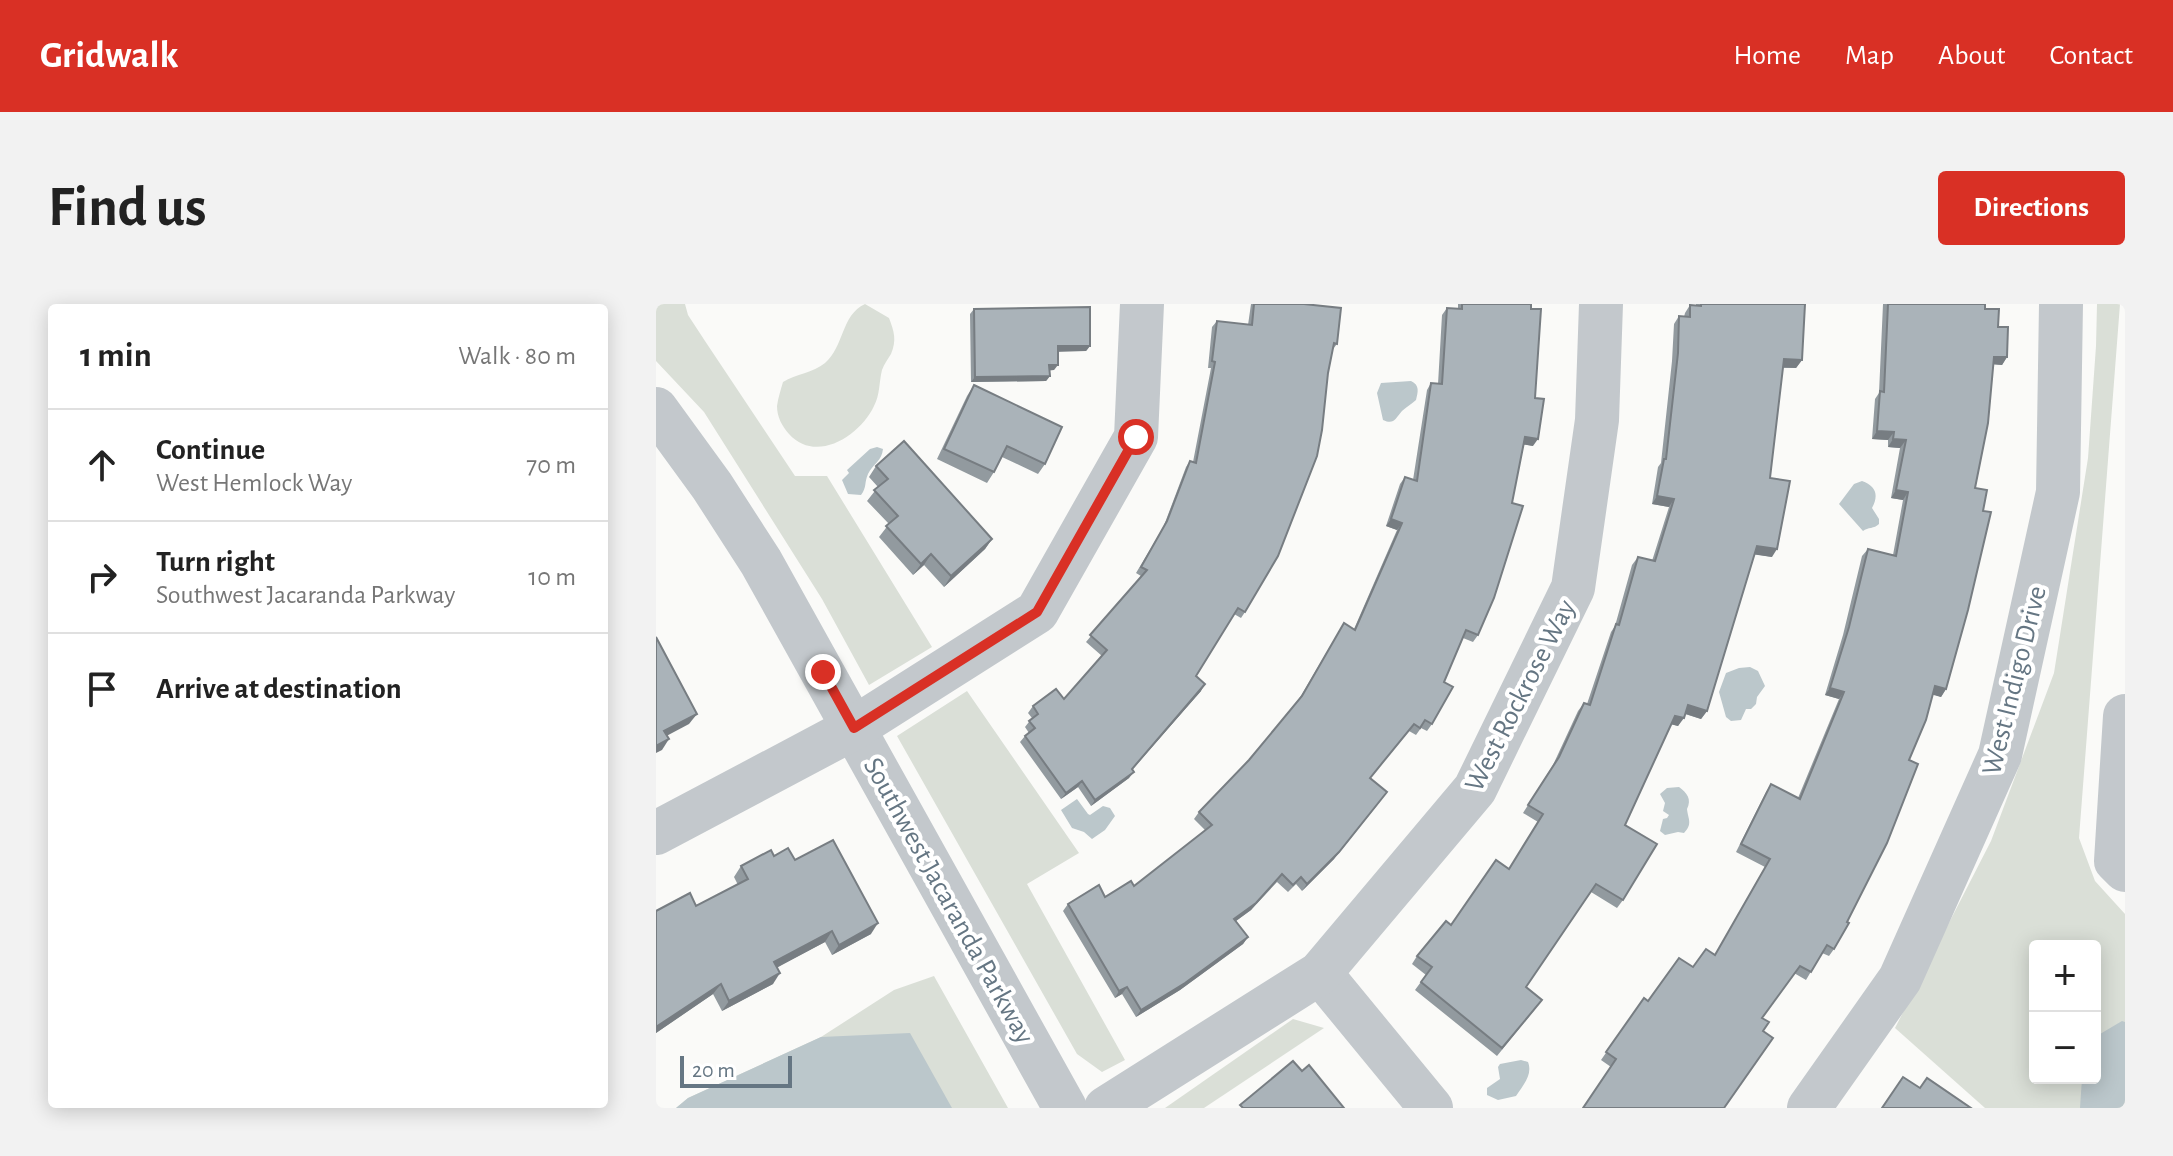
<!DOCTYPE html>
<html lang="en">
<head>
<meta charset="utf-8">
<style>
  :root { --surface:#fff; --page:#f2f2f2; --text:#222; --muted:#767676; --line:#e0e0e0; --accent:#d93025 }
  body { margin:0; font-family:"Alegreya Sans",sans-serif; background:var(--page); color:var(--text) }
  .controls { position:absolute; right:24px; bottom:24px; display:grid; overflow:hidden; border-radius:8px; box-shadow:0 4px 20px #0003 }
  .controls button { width:72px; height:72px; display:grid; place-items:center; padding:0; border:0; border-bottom:2px solid var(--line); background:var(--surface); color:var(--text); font:40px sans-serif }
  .scale { position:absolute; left:24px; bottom:20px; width:112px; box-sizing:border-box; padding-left:8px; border:4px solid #657683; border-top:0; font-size:22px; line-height:28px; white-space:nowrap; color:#657683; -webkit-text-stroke:6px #fff; paint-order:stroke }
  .stop { position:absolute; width:24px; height:24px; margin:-18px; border:6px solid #d93025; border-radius:50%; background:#fff }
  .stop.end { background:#d93025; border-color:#fff; box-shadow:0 2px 8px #0008 }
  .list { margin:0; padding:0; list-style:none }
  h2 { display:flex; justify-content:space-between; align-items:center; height:104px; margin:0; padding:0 32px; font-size:34px }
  h2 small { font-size:26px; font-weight:400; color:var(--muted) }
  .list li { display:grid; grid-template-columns:52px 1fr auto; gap:24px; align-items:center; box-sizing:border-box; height:112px; padding:0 32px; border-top:2px solid var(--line) }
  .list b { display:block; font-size:30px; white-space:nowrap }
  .list p { margin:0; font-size:26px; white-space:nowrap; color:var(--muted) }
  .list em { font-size:26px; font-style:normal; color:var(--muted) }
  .icon { flex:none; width:44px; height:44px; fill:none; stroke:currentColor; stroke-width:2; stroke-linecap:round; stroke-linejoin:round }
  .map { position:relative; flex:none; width:1469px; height:804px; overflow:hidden; border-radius:8px }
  header { display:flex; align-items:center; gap:48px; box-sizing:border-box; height:112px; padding:0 40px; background:var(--accent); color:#fff }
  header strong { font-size:38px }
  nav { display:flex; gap:44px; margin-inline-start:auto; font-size:28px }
  .intro { display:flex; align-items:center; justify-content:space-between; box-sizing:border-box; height:192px; padding:0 48px }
  h1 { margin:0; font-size:56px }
  .button { padding:20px 36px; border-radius:8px; background:var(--accent); color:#fff; font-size:28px; font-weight:700 }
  main { display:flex; gap:48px; padding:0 48px }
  aside { flex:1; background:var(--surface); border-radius:8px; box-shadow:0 4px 20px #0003 }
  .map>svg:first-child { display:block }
  .green { fill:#dadfd7; fill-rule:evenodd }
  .water { fill:#bbc7cb }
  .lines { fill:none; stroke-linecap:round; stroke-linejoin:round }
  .minor { stroke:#c3c8cc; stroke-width:44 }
  .wall { fill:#929a9f }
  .shaded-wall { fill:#777d82 }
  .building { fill:#aab3b9; stroke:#777d82; stroke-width:2 }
  .route { stroke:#d93025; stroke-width:10 }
  .labels { text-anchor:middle; stroke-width:8; stroke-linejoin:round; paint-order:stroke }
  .street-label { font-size:28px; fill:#657683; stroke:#fff }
</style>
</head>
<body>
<header>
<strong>Gridwalk</strong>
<nav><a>Home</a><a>Map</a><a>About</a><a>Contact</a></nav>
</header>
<div class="intro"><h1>Find us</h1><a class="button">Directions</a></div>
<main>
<aside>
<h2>1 min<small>Walk · 80 m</small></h2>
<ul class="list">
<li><svg class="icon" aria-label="ahead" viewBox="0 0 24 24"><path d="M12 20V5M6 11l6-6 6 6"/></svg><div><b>Continue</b><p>West Hemlock Way</p></div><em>70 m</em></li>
<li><svg class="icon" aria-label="right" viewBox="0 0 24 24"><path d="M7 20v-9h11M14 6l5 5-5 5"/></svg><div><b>Turn right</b><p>Southwest Jacaranda Parkway</p></div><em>10 m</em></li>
<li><svg class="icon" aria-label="arrive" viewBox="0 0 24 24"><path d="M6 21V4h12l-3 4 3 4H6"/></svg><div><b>Arrive at destination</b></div></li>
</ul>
</aside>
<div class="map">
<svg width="1469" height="804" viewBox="0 0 1469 804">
  <rect width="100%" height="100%" fill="#fafaf8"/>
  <!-- green -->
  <g class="green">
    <polygon points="0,0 29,0 32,11 49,37 139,172 171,172 276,343 213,381 166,295 48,108 0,57"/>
    <path d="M209,0L233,14C238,27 241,36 235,50C232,55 228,60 226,66C223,78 224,91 218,102C204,132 160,160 133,130C126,122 121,113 121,102C122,94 125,85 127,78C140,70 157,69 169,59C188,43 185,11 209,0Z"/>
    <path d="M1441,0H1464L1423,534L1439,577L1469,610V804H1329L1239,724L1335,537L1398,369L1432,154L1440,42ZM1379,642H1439V774H1379Z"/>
    <polygon points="311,387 423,549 371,580 469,756 446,768 421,750 241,432"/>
    <polygon points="278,672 352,804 20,804 32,794 165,733 238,686"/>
    <polygon points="637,715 668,724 548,804 509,804"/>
  </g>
  <!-- water -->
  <g class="water">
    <path d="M755,77C764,81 762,88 760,96C756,100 750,103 746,107C739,115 738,121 727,116L721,89L725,79Z"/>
    <path d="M221,143L227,145C226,157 217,160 212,170C208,179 211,183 205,191L192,190L186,176L193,169L191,166L214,145Z"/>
    <path d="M1206,177C1220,182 1223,191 1216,204L1223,215V220C1218,225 1212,223 1207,227L1183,200L1198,180Z"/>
    <polygon points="1094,363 1102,367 1109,382 1101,393 1100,400 1095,405 1090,405 1085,416 1075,417 1070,413 1063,388 1070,369 1083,364"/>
    <path d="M1023,483C1031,489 1036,495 1031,505C1032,515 1037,520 1028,529L1022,528L1009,531L1004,527L1007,515L1011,514L1013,511L1007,507L1009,499L1004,490L1011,484Z"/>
    <polygon points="421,495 432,510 434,511 447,502 454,504 459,512 449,526 436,535 428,528 416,524 405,506"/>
    <polygon points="1466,717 1469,718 1469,804 1424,804 1426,774 1439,774 1439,733"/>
    <polygon points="254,729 296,804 20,804 32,794 165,733"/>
    <path d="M865,756L872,758C877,771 867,781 860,792L842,796L831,791V784L844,775L842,763L844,760Z"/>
  </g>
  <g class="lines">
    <!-- minor -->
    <g class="minor">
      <polyline points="0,105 56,182 105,258 409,804"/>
      <polyline points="1469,412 1460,557 1469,566"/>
      <polyline points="0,529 198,424 381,308 480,133 486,0"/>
      <polyline points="664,669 775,804"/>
      <polyline points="450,804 664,669 819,485 917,284 941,116 945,0"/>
      <polyline points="1153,804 1244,675 1344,451 1402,188 1405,0"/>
    </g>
  </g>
  <!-- wall -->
  <g class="wall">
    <polygon points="595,0 648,0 681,40 677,45 589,308 585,314 578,310 540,372 545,387 476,466 473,474 435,502 422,483 405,495 364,438 369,432 373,429 369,423 376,414 372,409 377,402 408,395 446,352 430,338 485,272 480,269 507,224 530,163 534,157 537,158 555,64 552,64 556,23 561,17 592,21"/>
    <polygon points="802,0 875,0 877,142 867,140 822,331 817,338 807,334 788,378 776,420 771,427 765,424 760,431 753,427 714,474 678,555 646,587 640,580 632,588 621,578 595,606 580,617 592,633 587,640 524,686 480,713 466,690 459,694 407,607 412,600 449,593 478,582 549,526 538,515 543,508 593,456 643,395 688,319 698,325 741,226 730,222 744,180 749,173 757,176 771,86 775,79 782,80 786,11 791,4 802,5"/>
    <polygon points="1040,0 1149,0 1146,56 1140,64 1127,64 1114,174 1116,253 1098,250 1051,407 1045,415 1029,410 1022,422 1015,420 969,521 967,596 961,604 935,588 870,683 880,704 841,752 759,686 770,671 756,660 761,652 853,565 882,518 867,509 897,461 922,407 928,399 931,400 955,328 959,322 976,261 982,253 996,257 1013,203 996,200 1002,163 1005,159 1016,57 1018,20 1023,12 1028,13 1029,9 1034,1 1040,2"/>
    <polygon points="1227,0 1329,0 1329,5 1342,23 1351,53 1346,61 1337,60 1290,385 1285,393 1277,390 1253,456 1178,645 1173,652 1166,649 1150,676 1138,669 955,763 945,756 988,694 992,697 1037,663 1059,651 1109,563 1080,548 1110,488 1115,480 1142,494 1183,395 1169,391 1187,331 1206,252 1212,245 1237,251 1247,196 1235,194 1244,144 1232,143 1232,136 1216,135 1219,95 1223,89"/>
    <polygon points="318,5 434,42 430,47 402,47 398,66 393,66 394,72 390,77 315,78 314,10"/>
    <polygon points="318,81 389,160 382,170 346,153 338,168 331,179 281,155 311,92"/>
    <polygon points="220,162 336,235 329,245 288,283 268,261 257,271 223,233 233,220 211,197 222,183 213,173"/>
    <polygon points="118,552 139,556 215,630 176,651 169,638 121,663 117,680 66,707 57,690 0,729 0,607 40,602 82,581 78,573 85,562"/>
  </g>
  <!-- shaded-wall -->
  <g class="shaded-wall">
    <polygon points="402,42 434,42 430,47 398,48"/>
    <polygon points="1338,53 1351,53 1346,61 1333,60"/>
    <polygon points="1128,55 1146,56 1140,64 1122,63"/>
    <polygon points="393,61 402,61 398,66 389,67"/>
    <polygon points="394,72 390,77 315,78 319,73"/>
    <polygon points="1221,127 1238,128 1232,136 1216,135"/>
    <polygon points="869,133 882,135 877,142 864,140"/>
    <polygon points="1237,135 1250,136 1244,144 1232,143"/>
    <polygon points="1240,186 1252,188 1247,196 1235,194"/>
    <polygon points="1001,192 1018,195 1013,203 996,200"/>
    <polygon points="735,215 746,219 741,226 730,222"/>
    <polygon points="336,235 329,245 288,283 295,272"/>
    <polygon points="1101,242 1121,245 1116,253 1095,250"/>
    <polygon points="275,250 268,261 257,271 265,260"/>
    <polygon points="549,380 545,387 471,471 476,465"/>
    <polygon points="1279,382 1290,385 1285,393 1274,390"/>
    <polygon points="1174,384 1188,388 1183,395 1169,391"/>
    <polygon points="1032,401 1051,407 1045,415 1027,409"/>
    <polygon points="41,410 33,420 1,437 8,427"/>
    <polygon points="1019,412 1028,414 1022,422 1014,420"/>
    <polygon points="13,435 6,446 0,449 0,442"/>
    <polygon points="478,468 473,474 435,502 439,496"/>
    <polygon points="426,477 422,483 405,495 410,489"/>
    <polygon points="726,495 678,555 646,587 651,580"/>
    <polygon points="626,570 595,606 573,622 578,615"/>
    <polygon points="222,619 215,630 176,651 183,641"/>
    <polygon points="176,627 169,638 111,669 118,658"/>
    <polygon points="592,633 587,640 524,686 480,713 485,706"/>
    <polygon points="124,669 117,680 66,707 73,697"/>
    <polygon points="65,680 57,690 0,729 0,723"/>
    <polygon points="471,683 466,690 459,694 463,687"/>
  </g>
  <!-- building -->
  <g class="building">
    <polygon points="598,0 648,0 685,4 681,40 678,39 672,69 666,126 661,152 622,252 589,308 582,304 540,372 549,380 476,465 478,468 439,496 426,477 410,489 369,432 379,424 373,417 382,410 377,402 400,385 408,395 451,346 434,331 491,266 485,263 511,217 534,157 540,159 559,58 556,57 561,17 596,21"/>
    <polygon points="806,0 875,0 875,5 885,5 879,94 888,95 882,135 869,133 856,199 867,202 838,294 822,331 810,326 788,378 797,383 776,420 769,416 764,424 758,420 714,474 731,488 683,548 651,580 645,573 637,581 626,570 600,599 578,615 592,633 529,679 485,706 471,683 463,687 412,600 443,581 449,593 475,577 478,582 556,521 543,508 593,456 646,392 688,319 699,326 746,219 735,215 749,173 761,177 775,79 786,80 791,4 806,5"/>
    <polygon points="1045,0 1149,0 1146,56 1128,55 1114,174 1134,177 1121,245 1101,242 1051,407 1032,401 1028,414 1019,412 969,521 1001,540 967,596 940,580 870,683 886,696 846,744 765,678 776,663 761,652 790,617 795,621 840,556 853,565 887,510 872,501 903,453 928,399 934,401 960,320 963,321 982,253 999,257 1018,195 1001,192 1008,155 1010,155 1022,49 1023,12 1034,13 1034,1 1045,2"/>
    <polygon points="1232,0 1329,0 1329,5 1343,5 1342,23 1352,23 1351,53 1338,53 1332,119 1319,184 1331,186 1327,207 1335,208 1312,306 1290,385 1279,382 1270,416 1253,456 1262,460 1231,539 1191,618 1193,619 1178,645 1171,641 1155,668 1144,662 1106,714 1113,718 1107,727 1117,734 1068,804 927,804 960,755 950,748 988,694 992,697 1023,654 1037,663 1050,645 1059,651 1114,555 1085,540 1115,480 1144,495 1188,388 1174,384 1193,323 1212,245 1240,252 1252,188 1240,186 1250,136 1237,135 1238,128 1221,127 1224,87 1228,88"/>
    <polygon points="434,3 434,42 402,42 402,61 393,61 394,72 319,73 318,5"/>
    <polygon points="318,81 406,123 389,160 351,142 338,168 288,145"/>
    <polygon points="248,137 336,235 295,272 275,250 265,260 230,222 242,212 218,186 232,175 220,162"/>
    <polygon points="0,333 41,410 8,427 13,435 0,442"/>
    <polygon points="177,536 222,619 183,641 176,627 118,658 124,669 73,697 65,680 0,723 0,607 34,589 40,602 92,575 85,562 115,546 118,552 132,544 139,556"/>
    <polygon points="637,757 646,767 653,761 688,804 587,804 584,801"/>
    <polygon points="1247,773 1264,784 1271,774 1315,804 1226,804"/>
  </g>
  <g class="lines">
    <!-- route -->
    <polyline class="route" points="167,368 198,424 381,308 480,133"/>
  </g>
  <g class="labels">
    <!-- street labels -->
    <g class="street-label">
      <text transform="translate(1357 376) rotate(-76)" y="10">West Indigo Drive</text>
      <text transform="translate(863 391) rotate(-63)" y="10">West Rockrose Way</text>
      <text transform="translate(294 596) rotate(61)" y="10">Southwest Jacaranda Parkway</text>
    </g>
  </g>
</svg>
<div class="controls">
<button>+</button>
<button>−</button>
</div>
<div class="scale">20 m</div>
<div class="stop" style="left:480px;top:133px"></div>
<div class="stop end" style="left:167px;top:368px"></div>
</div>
</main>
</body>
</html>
